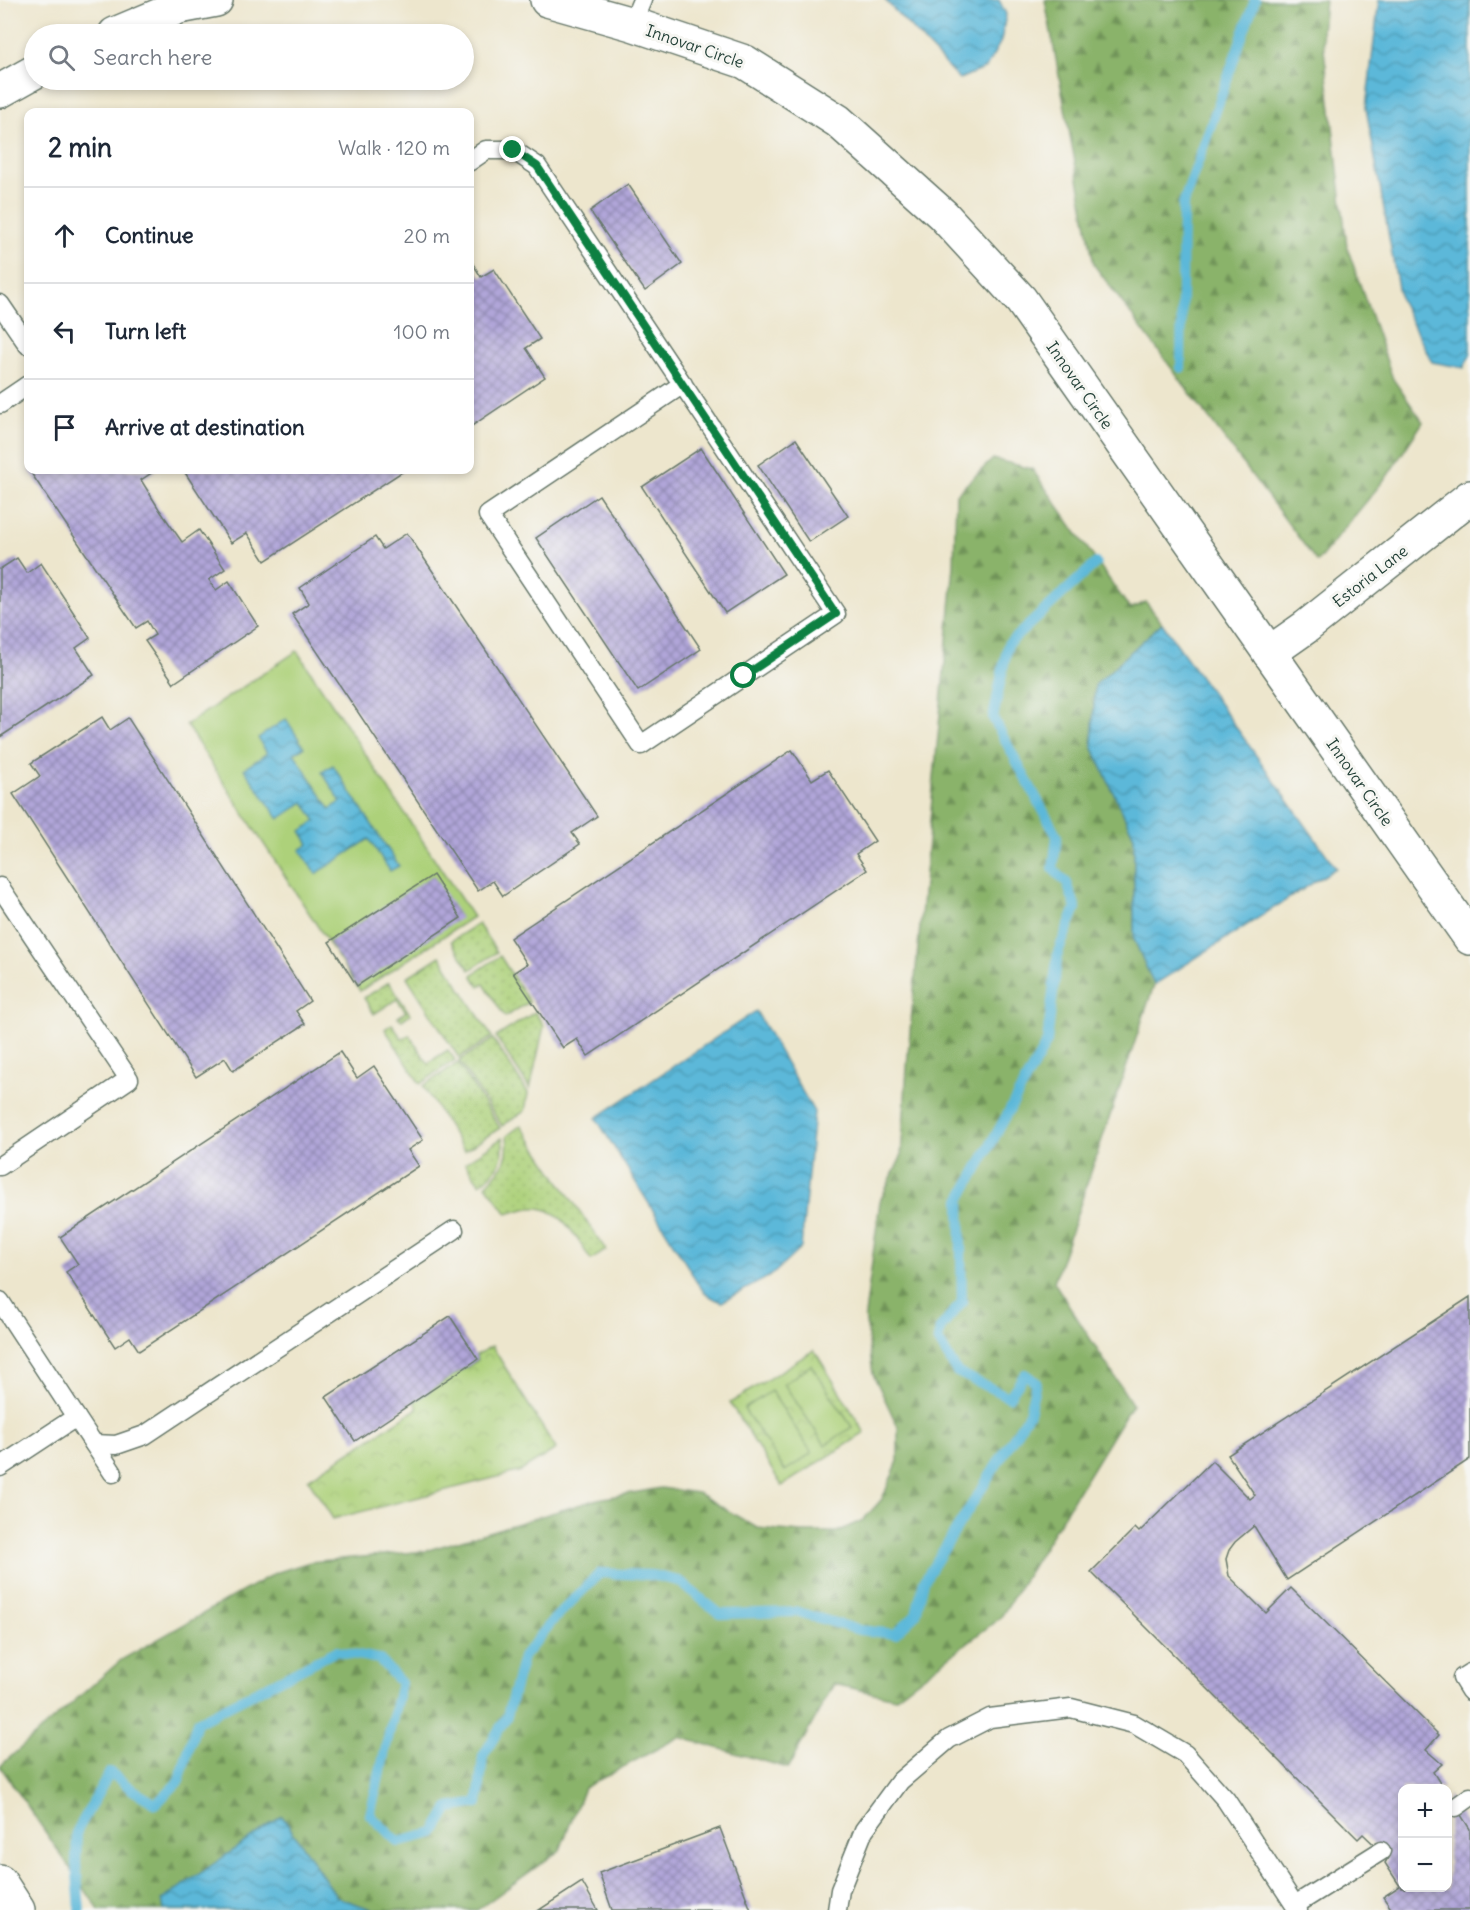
<!DOCTYPE html>
<html lang="en">
<head>
<meta charset="utf-8">
<style>
  :root { --surface:#fff; --page:#f6f6f7; --text:#1f2937; --muted:#747a83; --line:#e0e1e3 }
  body { margin:0; font-family:Delius,sans-serif; background:var(--page); color:var(--text) }
  .controls { position:absolute; right:18px; bottom:18px; display:grid; overflow:hidden; border-radius:12px; box-shadow:0 3px 9px #0003 }
  .controls button { width:54px; height:54px; display:grid; place-items:center; padding:0; border:0; border-bottom:2px solid var(--line); background:var(--surface); color:var(--text); font:30px sans-serif }
  .stop { position:absolute; width:18px; height:18px; margin:-14px; border:4px solid #0b8043; border-radius:50%; background:#fff }
  .stop.end { background:#0b8043; border-color:#fff; box-shadow:0 2px 6px #0008 }
  .list { margin:0; padding:0; list-style:none }
  h2 { display:flex; justify-content:space-between; align-items:center; height:78px; margin:0; padding:0 24px; font-size:26px }
  h2 small { font-size:20px; font-weight:400; color:var(--muted) }
  .list li { display:grid; grid-template-columns:39px 1fr auto; gap:18px; align-items:center; box-sizing:border-box; height:96px; padding:0 24px; border-top:2px solid var(--line) }
  .list b { display:block; font-size:22px; white-space:nowrap }
  .list em { font-size:20px; font-style:normal; color:var(--muted) }
  .icon { flex:none; width:33px; height:33px; fill:none; stroke:currentColor; stroke-width:2; stroke-linecap:round; stroke-linejoin:round }
  .map { position:relative; flex:none; width:1470px; height:1910px; overflow:hidden }
  .search { position:absolute; background:var(--surface); box-shadow:0 3px 9px #0003; left:24px; top:24px; width:450px; height:66px; display:flex; align-items:center; gap:15px; box-sizing:border-box; padding:0 21px; border-radius:33px; color:var(--muted); font-size:22px }
  .panel { position:absolute; background:var(--surface); box-shadow:0 3px 9px #0003; left:24px; top:108px; width:450px; height:366px; border-radius:12px }
  .map>svg:first-child { display:block }
  .grass { fill:url(#grass-dots); stroke:#668757; stroke-width:1.5 }
  .forest { fill:url(#forest-firs); stroke:#54784f; stroke-width:1.5 }
  .park { fill:url(#park-crowns); stroke:#668757; stroke-width:1.5 }
  .pitch { fill:#add17a; stroke:#668757; stroke-width:1.5 }
  .water { fill:url(#water-waves); stroke:#3d7a86; stroke-width:1.5 }
  .lines { fill:none; stroke-linecap:round; stroke-linejoin:round }
  .stream { stroke:#5bb8d9; stroke-width:10 }
  .building { fill:url(#building-cross-hatch) }
  .service-casing { stroke:#67786a; stroke-width:21 }
  .minor-casing { stroke:#67786a; stroke-width:36 }
  .service { stroke:#fff; stroke-width:18 }
  .minor { stroke:#fff; stroke-width:33 }
  .route { stroke:#0b8043; stroke-width:8 }
  .labels { text-anchor:middle; stroke-width:6; stroke-linejoin:round; paint-order:stroke }
  .street-label { font-size:16px; fill:#1f3d34; stroke:#f6f6f2 }
</style>
</head>
<body>
<div class="map">
<svg width="1470" height="1910" viewBox="0 0 1470 1910">
  <defs>
    <pattern id="grass-dots" width="8" height="8" patternUnits="userSpaceOnUse" patternTransform="scale(1.5)"><rect width="8" height="8" fill="#add17a"/><path d="M2 2h.1M6 6h.1" fill="none" stroke="#94b46a" stroke-width="1.8" stroke-linecap="round"/></pattern>
    <pattern id="forest-firs" width="22" height="20" patternUnits="userSpaceOnUse" patternTransform="scale(1.5)"><rect width="22" height="20" fill="#8ab36a"/><path d="M5 1l3.5 6h-7zM16 11l3.5 6h-7z" fill="#709358"/></pattern>
    <pattern id="park-crowns" width="20" height="18" patternUnits="userSpaceOnUse" patternTransform="scale(1.5)"><rect width="20" height="18" fill="#add17a"/><path d="M2 6a3 3 0 1 1 6 0M12 15a3 3 0 1 1 6 0" fill="none" stroke="#94b46a"/></pattern>
    <pattern id="water-waves" width="16" height="10" patternUnits="userSpaceOnUse" patternTransform="scale(1.5)"><rect width="16" height="10" fill="#5bb8d9"/><path d="M0 5q4-4 8 0t8 0" fill="none" stroke="#4b97b1"/></pattern>
    <pattern id="building-cross-hatch" width="8" height="8" patternUnits="userSpaceOnUse" patternTransform="scale(1.5)"><rect width="8" height="8" fill="#b1a6d9"/><path d="M0 0l8 8M0 8l8-8" fill="none" stroke="#8f88b1"/></pattern>
  </defs>
  <rect width="100%" height="100%" fill="#f6f6f2"/>
  <filter id="ink" filterUnits="userSpaceOnUse"><feTurbulence type="fractalNoise" baseFrequency=".0167" numOctaves="2"/><feDisplacementMap in="SourceGraphic" scale="12" xChannelSelector="R" yChannelSelector="G"/><feConvolveMatrix kernelMatrix="1 2 1 2 8 2 1 2 1" color-interpolation-filters="sRGB"/></filter>
  <filter id="wash" filterUnits="userSpaceOnUse"><feTurbulence type="fractalNoise" baseFrequency=".008" numOctaves="4" result="noise"/><feDisplacementMap in="SourceGraphic" scale="24" xChannelSelector="R" yChannelSelector="G"/><feGaussianBlur stdDeviation="1.35" result="paint"/><feColorMatrix in="noise" values="0 0 0 0 0 0 0 0 0 0 0 0 0 0 0 0 0 1.4 0 .05"/><feComposite in="paint" operator="in"/></filter>
  <g filter="url(#wash)">
    <rect width="100%" height="100%" fill="#ede6cd"/>
    <!-- grass -->
    <g class="grass">
      <polygon points="478,924 497,952 470,970 451,941"/>
      <polygon points="440,956 492,1037 459,1058 407,977"/>
      <polygon points="500,956 529,1002 505,1017 484,984 479,986 472,975"/>
      <polygon points="389,982 410,1014 402,1020 398,1017 406,1012 397,999 374,1014 364,998"/>
      <polygon points="535,1012 544,1026 530,1089 496,1037"/>
      <polygon points="392,1024 402,1039 409,1035 428,1063 448,1050 455,1060 420,1084 385,1029"/>
      <polygon points="493,1039 528,1093 525,1111 502,1126 459,1061"/>
      <polygon points="458,1063 500,1128 464,1151 423,1086"/>
      <path d="M521,1125L606,1250L591,1260C576,1238 561,1204 530,1208C522,1209 515,1212 507,1214L486,1185C502,1168 510,1160 507,1136Z"/>
      <path d="M502,1138C506,1158 496,1173 480,1184L465,1163Z"/>
    </g>
    <!-- forest -->
    <g class="forest">
      <polygon points="1045,0 1325,0 1322,32 1347,247 1393,379 1423,422 1388,475 1317,562 1094,265"/>
      <polygon points="993,459 1032,469 1130,609 1146,602 1162,623 1095,685 1092,746 1134,837 1134,939 1154,985 1054,1282 1132,1404 1001,1617 895,1698 834,1684 788,1768 679,1737 584,1788 560,1850 477,1910 99,1910 0,1766 121,1660 275,1573 310,1562 425,1551 598,1499 661,1488 698,1493 757,1528 801,1532 837,1532 863,1520 882,1499 898,1461 898,1427 873,1374 865,1315 880,1201 901,1157 908,1053 954,566 956,494"/>
    </g>
    <!-- park -->
    <g class="park">
      <polygon points="492,1346 556,1449 521,1471 333,1519 308,1479 418,1408 414,1401 478,1360 476,1355"/>
      <polygon points="814,1350 865,1433 782,1486 730,1403"/>
    </g>
    <!-- pitch -->
    <g class="pitch">
      <polygon points="297,651 473,917 360,991 186,725"/>
      <polygon points="811,1365 852,1427 825,1445 784,1384"/>
      <polygon points="771,1391 812,1453 785,1471 744,1409"/>
    </g>
    <!-- water -->
    <g class="water">
      <polygon points="885,0 999,0 1006,14 1001,41 986,68 959,79"/>
      <polygon points="1379,0 1470,0 1470,355 1464,368 1432,362 1400,299 1366,108"/>
      <polygon points="1162,623 1336,868 1154,985 1134,939 1134,837 1092,746 1095,685"/>
      <polygon points="286,719 304,747 294,753 330,809 341,802 322,772 333,765 399,866 390,871 369,839 316,874 300,850 309,844 301,831 316,821 304,802 279,819 244,769 267,753 258,738"/>
      <path d="M756,1011L814,1112L801,1248L772,1275L722,1302C705,1296 697,1285 690,1270L596,1118Z"/>
      <polygon points="282,1816 337,1897 374,1910 164,1910 162,1900"/>
    </g>
    <g class="lines">
      <!-- stream -->
      <g class="stream">
        <polyline points="1181,368 1183,204 1255,0"/>
        <polyline points="80,1910 76,1863 77,1831 110,1772 134,1791 156,1804 179,1781 197,1722 336,1651 379,1659 401,1683 370,1815 398,1842 434,1833 449,1808 478,1803 483,1756 507,1716 523,1657 555,1618 600,1573 651,1575 679,1581 720,1614 798,1612 859,1630 895,1634 916,1614 924,1581 1029,1413 1036,1382 1025,1374 1009,1397 957,1372 938,1340 940,1329 962,1302 960,1200 1047,1042 1058,952 1076,908 1067,883 1053,869 1057,836 993,718 1008,644 1096,563"/>
      </g>
    </g>
    <g id="blocks">
      <!-- building -->
      <g class="building">
        <polygon points="628,184 682,264 645,291 590,211"/>
        <polygon points="470,259 481,277 494,269 540,339 526,348 545,377 470,427"/>
        <polygon points="796,439 848,516 809,542 758,465"/>
        <polygon points="701,448 784,574 725,613 642,487"/>
        <polygon points="29,470 156,470 141,480 159,509 182,542 199,530 225,569 209,580 216,590 229,581 258,626 174,683 145,641 155,635 147,621 136,628"/>
        <polygon points="186,470 405,470 265,561 247,533 231,543 184,471"/>
        <polygon points="599,495 701,649 638,691 536,538"/>
        <polygon points="407,533 597,816 572,833 580,844 503,896 493,881 478,891 292,614 309,603 300,588 375,537 383,549"/>
        <polygon points="17,558 27,573 41,563 66,601 90,638 76,648 94,675 0,737 0,569"/>
        <polygon points="102,717 110,730 128,718 310,1001 296,1011 305,1024 233,1071 225,1058 196,1077 13,794 40,776 31,763"/>
        <polygon points="792,750 812,780 828,770 875,841 856,854 867,870 588,1056 577,1039 563,1048 513,973 527,964 510,938"/>
        <polygon points="433,875 461,918 357,986 329,942"/>
        <polygon points="340,1052 357,1078 374,1066 423,1140 408,1150 419,1166 139,1351 130,1337 115,1347 66,1272 78,1264 60,1237"/>
        <polygon points="1470,1297 1470,1459 1287,1580 1254,1526 1235,1542 1229,1550 1226,1559 1229,1576 1266,1613 1291,1588 1439,1735 1426,1750 1442,1764 1433,1772 1443,1788 1402,1788 1402,1888 1448,1888 1448,1795 1470,1829 1470,1910 1392,1910 1383,1897 1400,1886 1385,1863 1388,1858 1363,1834 1358,1839 1091,1572 1135,1528 1139,1532 1212,1461 1250,1499 1255,1495 1228,1455"/>
        <polygon points="450,1316 478,1359 355,1441 326,1397"/>
        <polygon points="720,1828 751,1910 612,1910 599,1873"/>
        <polygon points="582,1882 598,1910 539,1910"/>
      </g>
    </g>
  </g>
  <g filter="url(#ink)">
    <use href="#blocks" fill-opacity="0" stroke="#67786a" stroke-width="1.5"/>
    <g class="lines">
      <!-- service casing -->
      <g class="service-casing">
        <g id="service">
          <polyline points="632,24 642,0"/>
          <polyline points="470,161 486,150 513,150 537,166 836,614 641,745 488,515 683,384"/>
          <polyline points="0,304 28,345"/>
          <polyline points="0,404 28,385"/>
          <polyline points="0,887 129,1079 0,1166"/>
          <polyline points="0,1301 76,1417 0,1467"/>
          <polyline points="76,1417 113,1473"/>
          <polyline points="94,1444 116,1445 145,1435 454,1230"/>
          <polyline points="1470,1673 1462,1678 1470,1691"/>
          <polyline points="1456,1807 1470,1797"/>
          <polyline points="1295,1905 1381,1851"/>
          <polyline points="837,1910 840,1890 864,1830 900,1781 949,1739 990,1718 1071,1708 1134,1724 1185,1754 1226,1800 1298,1910"/>
        </g>
      </g>
      <!-- minor casing -->
      <g class="minor-casing">
        <g id="minor">
          <polyline points="547,0 632,24 745,62 838,121 943,215 1021,300 1470,938"/>
          <polyline points="115,34 179,7 216,0"/>
          <polyline points="0,91 34,72"/>
          <polyline points="1269,653 1306,627 1470,497"/>
          <polyline points="0,1882 18,1910"/>
        </g>
      </g>
      <!-- service -->
      <use href="#service" class="service"/>
      <!-- minor -->
      <use href="#minor" class="minor"/>
    </g>
  </g>
  <g class="lines" filter="url(#ink)">
    <!-- route -->
    <polyline class="route" points="513,150 537,166 836,614 744,676"/>
  </g>
  <g class="labels">
    <!-- street labels -->
    <g class="street-label">
      <text transform="translate(695 46) rotate(19)" y="6">Innovar Circle</text>
      <text transform="translate(1080 385) rotate(55)" y="6">Innovar Circle</text>
      <text transform="translate(1370 576) rotate(-38)" y="6">Estoria Lane</text>
      <text transform="translate(1360 782) rotate(55)" y="6">Innovar Circle</text>
    </g>
  </g>
</svg>
<div class="controls">
<button>+</button>
<button>−</button>
</div>
<div class="stop" style="left:744px;top:676px"></div>
<div class="stop end" style="left:513px;top:150px"></div>
<div class="search"><svg class="icon" aria-label="search" viewBox="0 0 24 24"><circle cx="10" cy="10" r="6"/><path d="M15 15l6 6"/></svg>Search here</div>
<section class="panel">
<h2>2 min<small>Walk · 120 m</small></h2>
<ul class="list">
<li><svg class="icon" aria-label="ahead" viewBox="0 0 24 24"><path d="M12 20V5M6 11l6-6 6 6"/></svg><div><b>Continue</b></div><em>20 m</em></li>
<li><svg class="icon" aria-label="left" viewBox="0 0 24 24"><path d="M17 20v-9H6M10 6l-5 5 5 5"/></svg><div><b>Turn left</b></div><em>100 m</em></li>
<li><svg class="icon" aria-label="arrive" viewBox="0 0 24 24"><path d="M6 21V4h12l-3 4 3 4H6"/></svg><div><b>Arrive at destination</b></div></li>
</ul>
</section>
</div>
</body>
</html>
